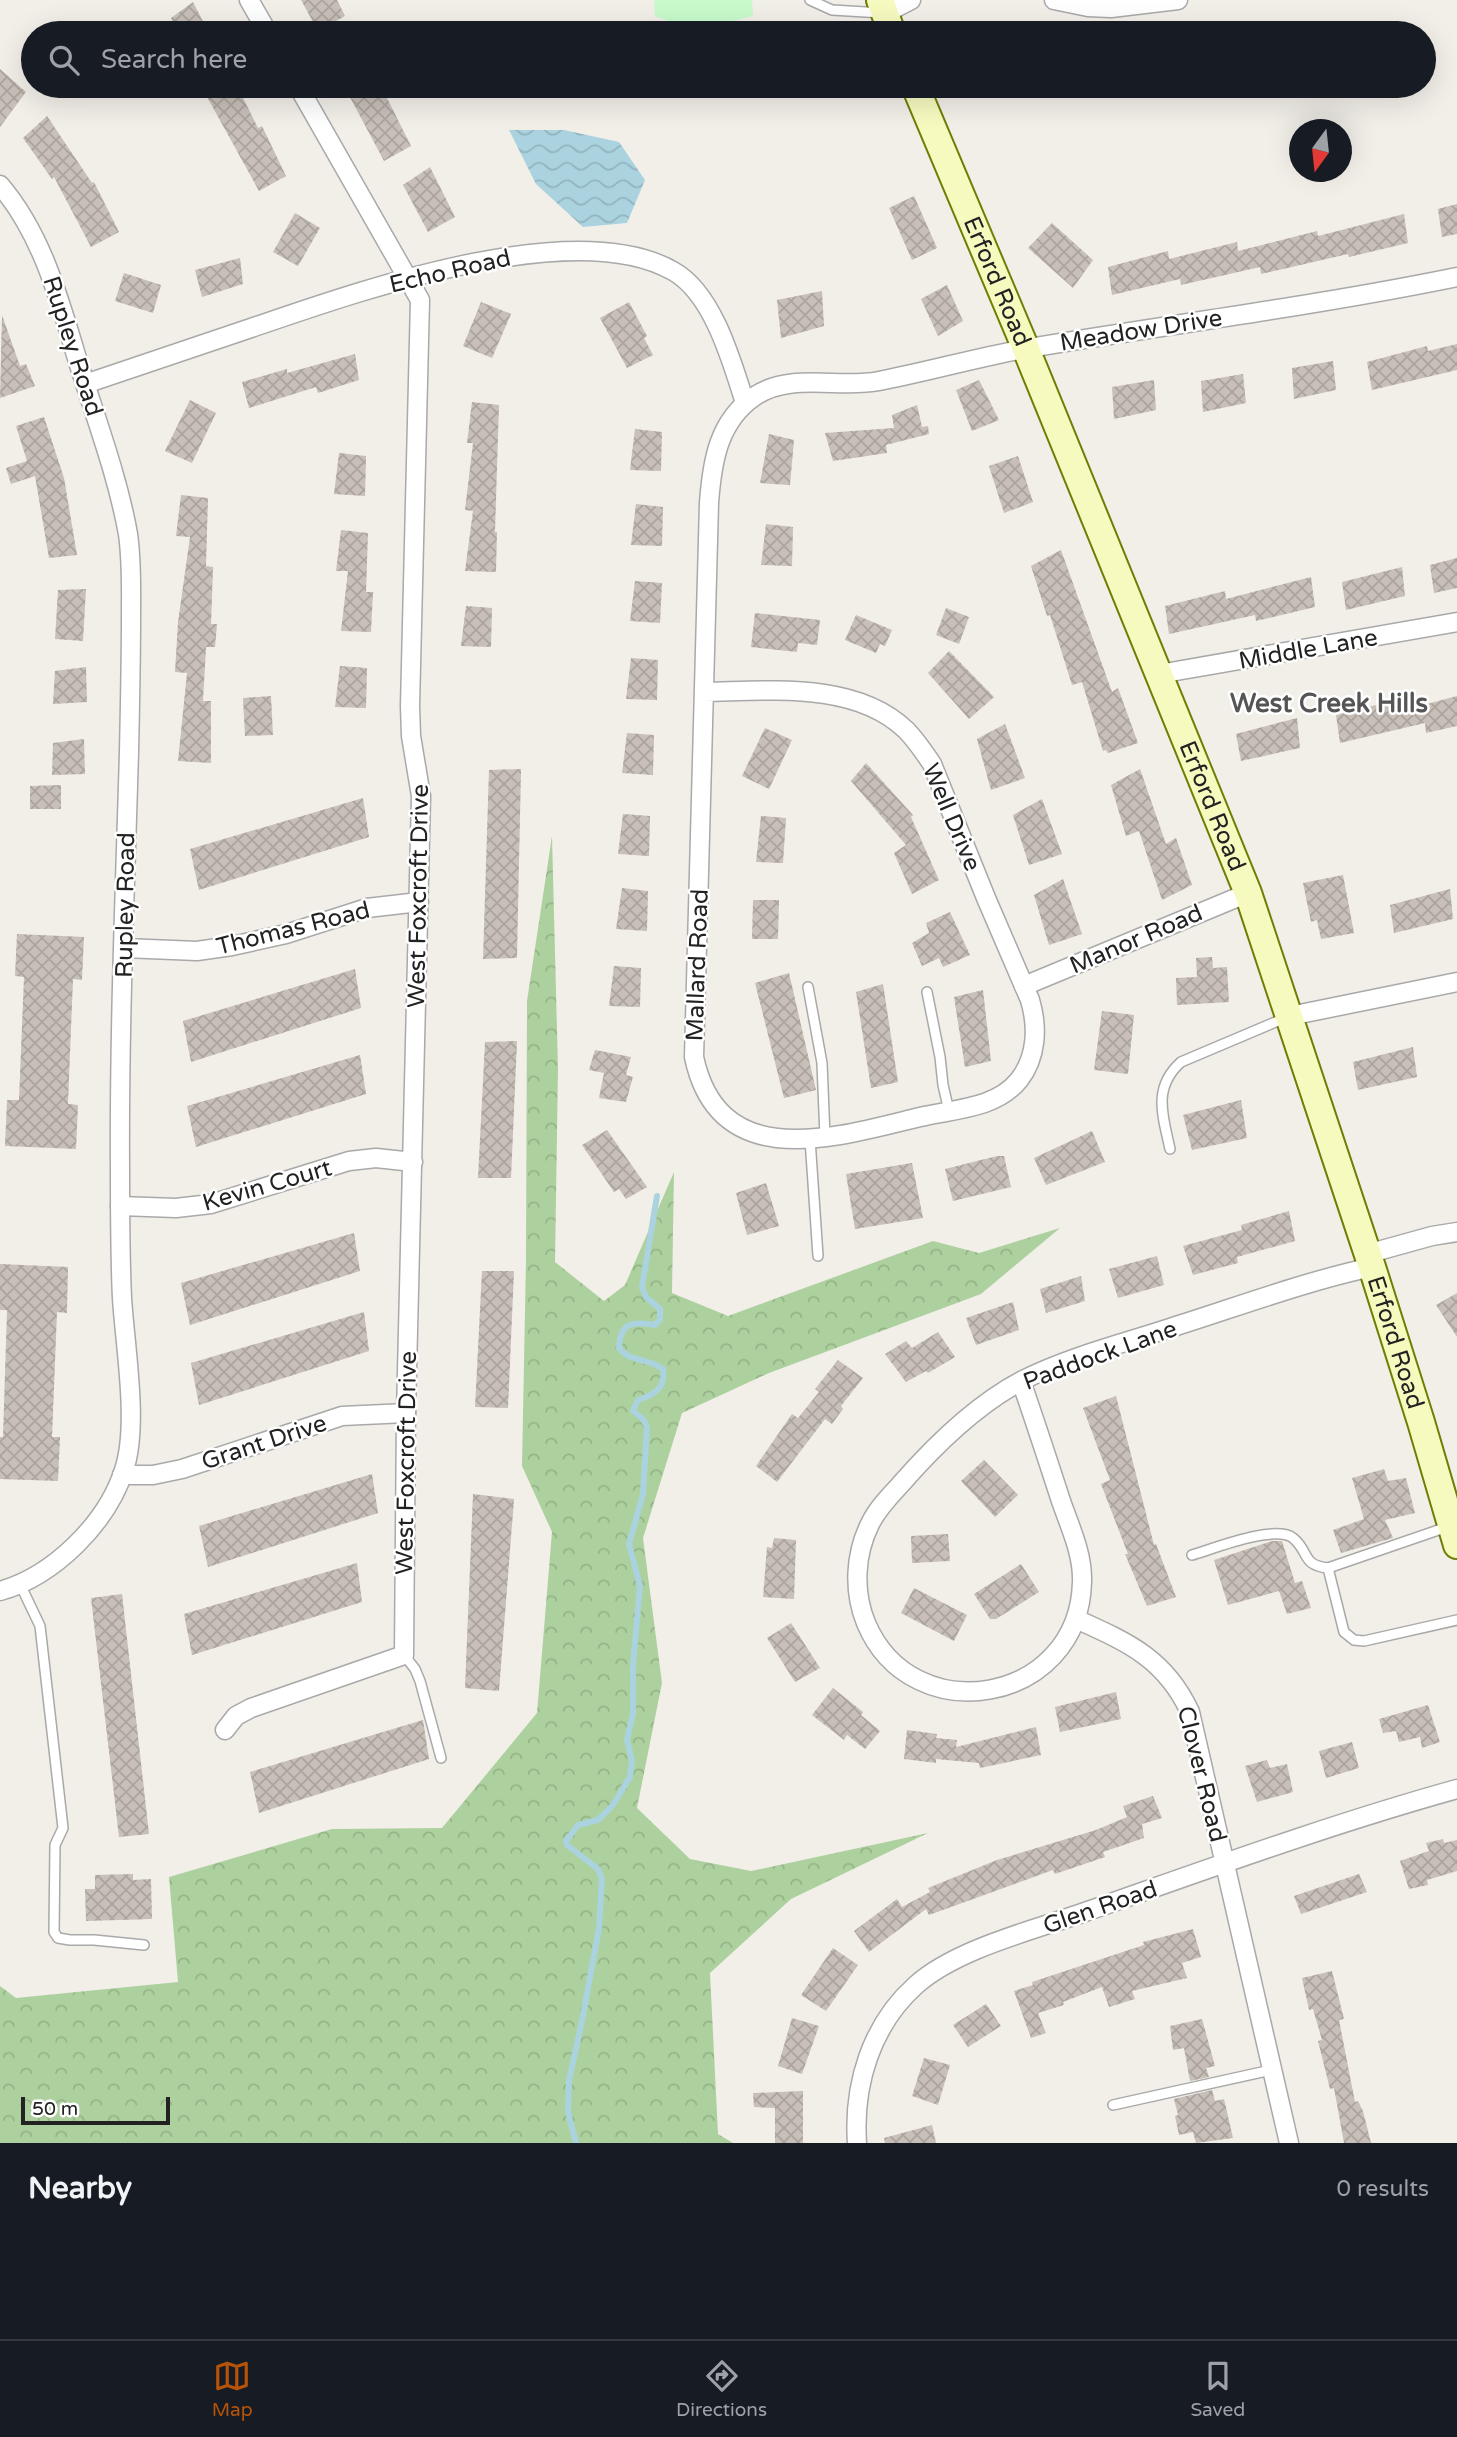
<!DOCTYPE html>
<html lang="en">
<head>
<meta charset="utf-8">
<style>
  :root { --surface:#171b24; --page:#242831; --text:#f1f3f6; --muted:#9ea1a6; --line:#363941; --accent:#b45309 }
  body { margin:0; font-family:"Varela Round",sans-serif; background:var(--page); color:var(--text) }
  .compass { position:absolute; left:1289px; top:119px; width:63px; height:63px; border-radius:50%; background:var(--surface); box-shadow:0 7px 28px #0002; rotate:195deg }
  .scale { position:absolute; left:21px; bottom:18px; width:149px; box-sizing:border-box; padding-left:7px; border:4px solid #222; border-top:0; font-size:19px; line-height:24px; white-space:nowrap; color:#222; -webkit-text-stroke:5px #fff; paint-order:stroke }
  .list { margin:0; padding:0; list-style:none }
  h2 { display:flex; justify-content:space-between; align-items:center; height:91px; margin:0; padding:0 28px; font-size:30px }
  h2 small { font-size:23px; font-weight:400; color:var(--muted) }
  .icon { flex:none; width:38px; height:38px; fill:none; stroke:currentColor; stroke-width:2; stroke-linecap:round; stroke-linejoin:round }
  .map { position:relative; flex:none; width:1457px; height:2143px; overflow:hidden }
  .search { position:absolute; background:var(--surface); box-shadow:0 7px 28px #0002; left:21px; right:21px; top:21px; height:77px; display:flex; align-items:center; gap:18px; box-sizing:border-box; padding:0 24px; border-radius:38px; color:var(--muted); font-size:26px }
  .sheet { height:196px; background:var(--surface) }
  nav { display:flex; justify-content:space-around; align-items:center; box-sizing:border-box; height:98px; border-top:2px solid var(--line); background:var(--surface); font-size:19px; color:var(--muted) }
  nav a { display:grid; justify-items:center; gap:4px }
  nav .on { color:var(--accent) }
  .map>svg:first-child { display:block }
  .forest { fill:url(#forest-crowns) }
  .park { fill:#c8facc }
  .water { fill:url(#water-waves) }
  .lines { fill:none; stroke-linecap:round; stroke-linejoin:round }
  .stream { stroke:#aad3df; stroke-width:6 }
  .building { fill:url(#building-cross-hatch) }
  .lane-casing { stroke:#a9a9a9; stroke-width:12 }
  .street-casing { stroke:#a9a9a9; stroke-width:21 }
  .secondary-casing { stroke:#707d05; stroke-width:30 }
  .lane { stroke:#fff; stroke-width:9 }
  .street { stroke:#fff; stroke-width:18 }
  .secondary { stroke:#f7fabf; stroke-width:26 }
  .labels { text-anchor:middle; stroke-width:5; stroke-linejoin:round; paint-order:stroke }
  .street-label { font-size:24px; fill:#222; stroke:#fff }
  .neighbourhood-label { font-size:26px; font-weight:bold; fill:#555; stroke:#fff }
</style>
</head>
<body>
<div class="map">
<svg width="1457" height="2143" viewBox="0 0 1457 2143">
  <defs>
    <pattern id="forest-crowns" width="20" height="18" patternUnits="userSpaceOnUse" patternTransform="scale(1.75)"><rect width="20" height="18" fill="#add19e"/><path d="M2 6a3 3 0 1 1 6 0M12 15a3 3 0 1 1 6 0" fill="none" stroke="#95b388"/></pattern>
    <pattern id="water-waves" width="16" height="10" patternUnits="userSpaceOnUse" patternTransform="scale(1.75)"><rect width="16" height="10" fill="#aad3df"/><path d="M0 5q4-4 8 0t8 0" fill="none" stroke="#92b5bf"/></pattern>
    <pattern id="building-cross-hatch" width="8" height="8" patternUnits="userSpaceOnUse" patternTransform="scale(1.75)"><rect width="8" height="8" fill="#c7bfb8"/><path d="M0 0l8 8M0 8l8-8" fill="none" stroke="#aba49e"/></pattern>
  </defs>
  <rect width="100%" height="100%" fill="#f2efe9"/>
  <!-- forest -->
  <polygon class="forest" points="552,836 558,1069 555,1262 604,1301 625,1285 674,1172 672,1293 728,1316 933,1241 979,1253 1060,1228 981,1294 769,1373 682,1413 643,1538 662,1683 637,1808 690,1859 751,1871 928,1833 791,1899 710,1973 718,2134 733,2143 0,2143 0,1986 16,1998 178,1982 169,1877 332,1829 442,1828 537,1713 552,1532 522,1466 526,1259 527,1001"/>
  <!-- park -->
  <path class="park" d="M654,0H752L753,16C719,25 688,31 655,16Z"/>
  <!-- water -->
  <polygon class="water" points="509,130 564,130 619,142 645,180 627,223 583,227 536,184"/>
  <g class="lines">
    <!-- stream -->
    <path class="stream" d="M576,2143L568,2112L569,2080L582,2021L599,1928L602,1879L598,1869L567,1845L566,1841L578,1825L598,1820L613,1805L630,1777L632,1760L627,1740L633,1713V1665L640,1586L629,1544L643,1494L647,1427L643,1419L633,1411L638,1400C654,1395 666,1388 663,1369C649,1358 629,1362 619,1348C620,1322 633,1321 655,1325L660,1319V1309L646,1297L642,1287L657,1196"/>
  </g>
  <!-- building -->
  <g class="building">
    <polygon points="301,0 337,0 345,16 318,31"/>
    <polygon points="193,2 209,33 178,33 171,18"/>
    <polygon points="0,69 26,92 0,127"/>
    <polygon points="201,86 237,86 258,128 262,126 286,176 259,191"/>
    <polygon points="344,86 381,86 411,146 384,161"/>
    <polygon points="47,116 92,183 94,182 119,232 91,247 54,177 52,179 23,138"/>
    <polygon points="430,167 455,217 428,232 403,185"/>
    <polygon points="914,196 937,248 912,260 889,208"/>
    <polygon points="1457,204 1457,234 1442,237 1438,209"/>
    <polygon points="295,213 320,228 298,266 273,252"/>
    <polygon points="1404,214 1408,243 1349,257 1348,254 1261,274 1260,267 1181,285 1180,279 1112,295 1108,267 1168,251 1169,259 1237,242 1238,251 1317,231 1318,236"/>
    <polygon points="1052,223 1093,260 1073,288 1028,248"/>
    <polygon points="240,258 243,284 202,297 195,270"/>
    <polygon points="124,273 161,285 153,313 115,301"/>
    <polygon points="947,285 963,321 938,336 921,299"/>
    <polygon points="822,291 824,326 781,338 777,300"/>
    <polygon points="481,302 511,314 492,358 463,346"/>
    <polygon points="629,302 647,336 644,338 653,355 627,368 600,318"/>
    <polygon points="2,315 20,366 26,364 35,386 0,398"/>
    <polygon points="1457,344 1457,370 1372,390 1367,362 1427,346 1428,351"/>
    <polygon points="355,354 359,380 318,393 316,387 249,408 242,382 287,369 287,373"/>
    <polygon points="1333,361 1336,390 1294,399 1292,368"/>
    <polygon points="1243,374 1246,403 1203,412 1201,381"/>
    <polygon points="979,380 999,420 972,431 956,390"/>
    <polygon points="1154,380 1156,410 1114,419 1112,387"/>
    <polygon points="190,400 216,413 192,463 165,451"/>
    <polygon points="472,402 499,405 495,532 497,532 496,572 465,571 473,511 465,510 473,443 467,443"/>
    <polygon points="917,405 922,427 928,426 929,434 886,445 887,453 833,461 825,433 894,428 892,415"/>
    <polygon points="44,417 64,478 77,555 49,558 35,476 11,484 6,468 27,461 16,426"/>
    <polygon points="635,429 662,432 661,471 630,470"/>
    <polygon points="769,434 794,440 790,485 760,483"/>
    <polygon points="339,453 366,456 365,496 334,494"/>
    <polygon points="1018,456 1033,502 1004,513 989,466"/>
    <polygon points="181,495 208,498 206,566 213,567 211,624 217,624 215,647 206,647 203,701 211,701 211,763 178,761 187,673 175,672 178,622 190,537 176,536"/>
    <polygon points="636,504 663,507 662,546 631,545"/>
    <polygon points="766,524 793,527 792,566 761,565"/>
    <polygon points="341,530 368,533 366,592 373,592 371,632 341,631 348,571 336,571"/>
    <polygon points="1061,550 1112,692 1118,688 1138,743 1108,753 1106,750 1103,751 1082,682 1072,685 1050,615 1047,616 1031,566"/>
    <polygon points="1457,558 1457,588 1434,593 1430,565"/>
    <polygon points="1402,567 1405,596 1346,610 1342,582"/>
    <polygon points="1311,577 1315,607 1256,621 1255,615 1169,634 1165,606 1225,591 1226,599"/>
    <polygon points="635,581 662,583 660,623 630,621"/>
    <polygon points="86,589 83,641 55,639 58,590"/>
    <polygon points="466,606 492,608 491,647 461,646"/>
    <polygon points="946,608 969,617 959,644 936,635"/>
    <polygon points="755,613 820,620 817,645 798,643 797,652 751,647"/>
    <polygon points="856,615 892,630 885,646 880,644 876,653 845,640"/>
    <polygon points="949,651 994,697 969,719 928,673"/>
    <polygon points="631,658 658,660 657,700 626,699"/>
    <polygon points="340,666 367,668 366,708 335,707"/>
    <polygon points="86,667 87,702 53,704 55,671"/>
    <polygon points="271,696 273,735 245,736 243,698"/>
    <polygon points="1457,696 1457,726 1426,733 1425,723 1340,743 1336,715 1396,700 1397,712"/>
    <polygon points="1297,718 1300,748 1241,761 1236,734"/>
    <polygon points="1005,724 1025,778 991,790 977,739"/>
    <polygon points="765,728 792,740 769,789 742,776"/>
    <polygon points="627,733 654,735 653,775 622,773"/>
    <polygon points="84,739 85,774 52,775 53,743"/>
    <polygon points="866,763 913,815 911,817 939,880 912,894 894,853 906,845 851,781"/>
    <polygon points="521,769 517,958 483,959 489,770"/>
    <polygon points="1140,769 1166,844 1176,838 1192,885 1162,900 1139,831 1126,836 1111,785"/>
    <polygon points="61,785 61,809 30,809 30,786"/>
    <polygon points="363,798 369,837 199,890 190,849"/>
    <polygon points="1042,799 1062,854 1029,865 1013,815"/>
    <polygon points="623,814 650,816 649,856 618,854"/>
    <polygon points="761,816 786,818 783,863 756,862"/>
    <polygon points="1343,875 1354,933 1321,939 1317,920 1311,922 1303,883"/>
    <polygon points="1063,879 1082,934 1049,945 1034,895"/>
    <polygon points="622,888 648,891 647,931 616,929"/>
    <polygon points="1450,889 1453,919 1394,933 1390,905"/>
    <polygon points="753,900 779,900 778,939 752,939"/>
    <polygon points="950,912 970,955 943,967 939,958 922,966 912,943 929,933 926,923"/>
    <polygon points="17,934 84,937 82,980 73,979 68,1104 78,1105 76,1149 5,1146 7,1100 19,1100 24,977 15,976"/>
    <polygon points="1212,957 1213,968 1227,967 1229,1002 1177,1005 1176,978 1197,977 1196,958"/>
    <polygon points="614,966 641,968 640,1007 609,1006"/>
    <polygon points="355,969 361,1008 191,1062 183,1021"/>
    <polygon points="789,973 816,1090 784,1098 755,983"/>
    <polygon points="883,984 898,1082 871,1088 856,992"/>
    <polygon points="983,990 991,1061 965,1067 954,997"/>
    <polygon points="1102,1011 1134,1015 1128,1074 1094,1070"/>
    <polygon points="517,1041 511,1178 478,1178 485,1042"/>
    <polygon points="1413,1047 1417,1077 1358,1090 1353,1062"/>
    <polygon points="595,1050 631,1057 626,1075 633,1077 626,1102 599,1098 604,1073 589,1070"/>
    <polygon points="360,1055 366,1094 196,1147 187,1106"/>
    <polygon points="1241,1100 1247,1138 1192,1150 1183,1115"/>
    <polygon points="607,1130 647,1187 626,1199 619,1189 614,1192 582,1145"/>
    <polygon points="1092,1131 1105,1162 1046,1185 1034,1158"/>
    <polygon points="997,1156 1004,1156 1011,1187 953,1201 945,1169"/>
    <polygon points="912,1163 923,1218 855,1229 846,1174"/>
    <polygon points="766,1183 779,1226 747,1235 736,1193"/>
    <polygon points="1289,1211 1295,1241 1237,1257 1238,1263 1193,1275 1183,1246 1242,1230 1241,1225"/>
    <polygon points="354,1233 360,1271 190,1325 181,1283"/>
    <polygon points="1157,1256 1164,1285 1118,1298 1109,1269"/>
    <polygon points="0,1264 68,1267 67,1313 57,1312 52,1437 60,1437 58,1481 0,1479 0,1437 3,1437 7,1310 0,1310"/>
    <polygon points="482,1271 514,1271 508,1408 475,1407"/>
    <polygon points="1081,1276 1085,1301 1046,1313 1040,1289"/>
    <polygon points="1457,1293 1457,1337 1436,1305"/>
    <polygon points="1013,1302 1019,1330 976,1345 966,1318"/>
    <polygon points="364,1312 369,1351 199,1405 191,1363"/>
    <polygon points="938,1332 955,1357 928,1373 926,1371 906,1382 885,1354 906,1341 912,1348"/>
    <polygon points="838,1360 863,1378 841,1406 843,1409 832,1424 825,1419 777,1482 756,1466 792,1414 798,1418 819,1392 815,1389"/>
    <polygon points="1116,1396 1154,1545 1156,1544 1176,1597 1147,1606 1125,1554 1128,1554 1101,1484 1110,1480 1083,1408"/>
    <polygon points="984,1460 1018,1495 995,1517 961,1481"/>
    <polygon points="1384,1469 1388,1481 1406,1478 1415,1513 1385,1520 1393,1538 1341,1553 1333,1530 1364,1519 1352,1478"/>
    <polygon points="372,1474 378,1513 208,1567 199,1526"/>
    <polygon points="473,1494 514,1499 499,1691 465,1688"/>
    <polygon points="948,1534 950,1561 912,1563 911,1536"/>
    <polygon points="774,1538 796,1540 794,1599 763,1597 767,1547 772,1548"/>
    <polygon points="1272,1541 1282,1541 1295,1583 1302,1581 1311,1608 1287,1614 1279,1591 1228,1605 1214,1560"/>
    <polygon points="357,1563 362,1602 192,1655 184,1614"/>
    <polygon points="1021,1564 1039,1592 996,1619 990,1619 974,1594"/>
    <polygon points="914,1588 967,1615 954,1641 901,1613"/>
    <polygon points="122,1594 149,1834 119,1837 91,1598"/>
    <polygon points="791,1623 820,1668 795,1682 767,1638"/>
    <polygon points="833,1688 863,1712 861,1715 880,1731 865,1749 847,1735 844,1740 812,1715"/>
    <polygon points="1116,1692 1121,1719 1060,1732 1055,1707"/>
    <polygon points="1428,1705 1440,1742 1422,1748 1420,1737 1399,1742 1396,1731 1383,1733 1379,1719"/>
    <polygon points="423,1720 429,1759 259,1813 250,1772"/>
    <polygon points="1036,1727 1041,1755 980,1768 979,1763 936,1759 936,1763 904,1759 907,1730 937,1734 936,1738 957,1740 956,1747"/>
    <polygon points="1352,1742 1359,1768 1326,1778 1319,1751"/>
    <polygon points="1267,1760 1270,1768 1287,1764 1293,1792 1257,1802 1245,1766"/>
    <polygon points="1153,1796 1162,1818 1142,1824 1144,1838 1103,1852 1105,1857 1055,1874 1053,1870 929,1915 926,1909 869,1952 854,1931 897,1899 902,1907 930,1892 928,1888 997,1860 1096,1830 1127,1817 1123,1806"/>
    <polygon points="1443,1839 1444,1843 1457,1840 1457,1871 1427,1880 1428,1885 1409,1889 1400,1861 1429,1851 1426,1843"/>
    <polygon points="133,1874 133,1880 151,1879 152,1919 86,1921 85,1889 95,1889 95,1875"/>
    <polygon points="1359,1874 1367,1892 1301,1914 1294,1896"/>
    <polygon points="1193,1929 1201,1957 1182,1963 1187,1978 1132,1991 1135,1999 1109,2007 1102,1987 1063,2002 1064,2005 1038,2013 1046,2033 1031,2038 1014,1991 1033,1985 1032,1982 1144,1945 1143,1942"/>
    <polygon points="833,1948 858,1965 826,2011 801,1995"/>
    <polygon points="1332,1971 1344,2019 1339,2020 1355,2102 1358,2101 1363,2111 1371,2143 1344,2143 1334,2088 1330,2089 1318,2041 1322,2040 1313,2009 1309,2010 1302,1978"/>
    <polygon points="986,2004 1001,2026 968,2047 953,2025"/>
    <polygon points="792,2018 819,2026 802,2074 778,2066"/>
    <polygon points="1202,2019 1215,2066 1206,2068 1209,2077 1190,2081 1184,2048 1173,2050 1170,2026"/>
    <polygon points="924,2058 950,2065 938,2105 912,2096"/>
    <polygon points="1212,2090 1215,2101 1224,2099 1233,2138 1196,2143 1193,2132 1179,2135 1175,2116 1178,2115 1174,2099"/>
    <polygon points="803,2091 803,2143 775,2143 775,2108 754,2107 753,2093"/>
    <polygon points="932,2125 936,2143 885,2143 884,2138"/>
  </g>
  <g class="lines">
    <!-- lane casing -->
    <g class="lane-casing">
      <g id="lane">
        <polyline points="810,0 832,10 882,13"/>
        <polyline points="808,987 822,1063 825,1137"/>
        <polyline points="927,992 940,1057 943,1085 949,1111"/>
        <polyline points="810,1139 818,1256"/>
        <path d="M1170,1149C1163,1116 1152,1088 1181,1062L1285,1018"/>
        <path d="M1192,1555C1213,1549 1275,1524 1293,1538C1310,1552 1301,1565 1328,1568L1450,1526"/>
        <polyline points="1328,1568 1344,1632 1354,1640 1364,1641 1457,1620"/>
        <polyline points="20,1584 40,1626 63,1828 55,1845 54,1932 58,1938 70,1940 94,1940 144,1945"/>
        <polyline points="404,1655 415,1669 420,1681 441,1758"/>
        <polyline points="1113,2105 1271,2070"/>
      </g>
    </g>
    <!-- street casing -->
    <g class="street-casing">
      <g id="street">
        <polyline points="249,0 268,33"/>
        <polyline points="1054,0 1088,7 1111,8 1178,0"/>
        <polyline points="884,14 911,0"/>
        <path d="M0,185C41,233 58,295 76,355C94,414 117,473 128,534C132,562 131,589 131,617C131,662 130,707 129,752C125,891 119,1031 120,1171C120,1213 120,1256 122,1298C125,1347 139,1425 124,1470C107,1523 54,1576 0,1591"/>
        <path d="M85,384C140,365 196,347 251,328C354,293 573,214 673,271C713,293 732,362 745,403"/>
        <polyline points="1159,674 1457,622"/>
        <path d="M705,692C769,691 855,681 906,730C916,740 924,752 932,764L986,898L1030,1000C1038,1027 1037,1057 1019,1080C996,1109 953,1109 920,1117C837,1137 719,1175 694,1057L709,503C712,462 718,421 755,396C791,372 840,389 879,381C930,371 979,357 1029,348C1172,324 1315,306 1457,277"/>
        <polyline points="124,948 197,951 232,946 286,934 367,908 419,902"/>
        <polyline points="1024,986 1248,893"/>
        <polyline points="1290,1016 1457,982"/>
        <polyline points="120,1206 176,1208 211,1204 349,1161 376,1158 413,1162"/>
        <polyline points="1367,1254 1432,1236 1457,1232"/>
        <path d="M1021,1381C1035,1421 1048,1461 1061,1501C1070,1527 1083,1554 1082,1582C1079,1704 912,1733 866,1623C853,1591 855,1554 870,1524C877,1509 889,1497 900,1485C934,1446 975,1405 1023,1380C1069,1357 1121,1344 1170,1328C1237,1307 1303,1282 1372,1267"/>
        <polyline points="122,1475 153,1475 182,1469 342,1416 406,1413"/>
        <path d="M1076,1619C1127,1642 1165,1658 1190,1712L1289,2143"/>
        <polyline points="225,1730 236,1716 251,1708 404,1655 406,1413 421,796 411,736 410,706 420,300 298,86"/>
        <path d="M857,2143C853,2085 871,2025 916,1985C956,1949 1034,1930 1085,1912C1208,1869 1331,1824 1457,1789"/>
      </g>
    </g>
    <!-- secondary casing -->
    <g class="secondary-casing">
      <g id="secondary">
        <polyline points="880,0 892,33"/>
        <path id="s1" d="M915,86L1026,349L1248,893L1372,1267L1421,1422L1457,1545"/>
      </g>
    </g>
    <!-- lane -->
    <use href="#lane" class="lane"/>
    <!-- street -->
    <use href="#street" class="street"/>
    <!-- secondary -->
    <use href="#secondary" class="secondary"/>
  </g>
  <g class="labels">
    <!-- street labels -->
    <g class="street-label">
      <text transform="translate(450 271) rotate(-13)" y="8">Echo Road</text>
      <text dy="8" stroke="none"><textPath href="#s1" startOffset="212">Erford Road</textPath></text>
      <text transform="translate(1141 330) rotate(-9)" y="8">Meadow Drive</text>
      <text transform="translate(73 346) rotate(72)" y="8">Rupley Road</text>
      <text transform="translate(1308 649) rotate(-10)" y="8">Middle Lane</text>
      <text dy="8" stroke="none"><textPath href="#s1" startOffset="779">Erford Road</textPath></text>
      <text transform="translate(952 817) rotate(67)" y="8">Well Drive</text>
      <text transform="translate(418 896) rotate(-89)" y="8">West Foxcroft Drive</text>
      <text transform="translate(125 905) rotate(-89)" y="8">Rupley Road</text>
      <text transform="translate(293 928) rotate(-14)" y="8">Thomas Road</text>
      <text transform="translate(1136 939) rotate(-23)" y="8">Manor Road</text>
      <text transform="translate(697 965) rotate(-88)" y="8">Mallard Road</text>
      <text transform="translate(267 1185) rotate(-16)" y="8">Kevin Court</text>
      <text dy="8" stroke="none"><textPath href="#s1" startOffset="1346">Erford Road</textPath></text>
      <text transform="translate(1100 1355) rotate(-20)" y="8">Paddock Lane</text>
      <text transform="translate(264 1442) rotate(-18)" y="8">Grant Drive</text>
      <text transform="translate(406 1463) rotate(-89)" y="8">West Foxcroft Drive</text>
      <text transform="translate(1202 1774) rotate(76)" y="8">Clover Road</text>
      <text transform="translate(1100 1907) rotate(-19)" y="8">Glen Road</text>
    </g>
    <!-- neighbourhood labels -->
    <g class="neighbourhood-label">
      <text x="1329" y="712">West Creek Hills</text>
    </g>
  </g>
</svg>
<svg class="compass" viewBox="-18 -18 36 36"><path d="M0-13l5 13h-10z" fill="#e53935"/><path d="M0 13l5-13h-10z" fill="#9ea1a6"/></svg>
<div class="scale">50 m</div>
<div class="search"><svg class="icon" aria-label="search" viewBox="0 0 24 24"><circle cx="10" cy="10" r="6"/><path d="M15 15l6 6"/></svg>Search here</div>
</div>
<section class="sheet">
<h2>Nearby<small>0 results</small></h2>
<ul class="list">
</ul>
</section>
<nav>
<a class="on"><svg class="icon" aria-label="map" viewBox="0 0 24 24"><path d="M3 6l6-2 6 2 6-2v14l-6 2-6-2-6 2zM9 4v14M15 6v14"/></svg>Map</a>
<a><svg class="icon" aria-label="directions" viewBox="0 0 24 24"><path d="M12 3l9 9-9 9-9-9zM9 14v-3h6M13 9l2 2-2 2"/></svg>Directions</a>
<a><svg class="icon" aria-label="saved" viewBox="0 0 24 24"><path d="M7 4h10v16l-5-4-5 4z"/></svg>Saved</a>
</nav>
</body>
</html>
